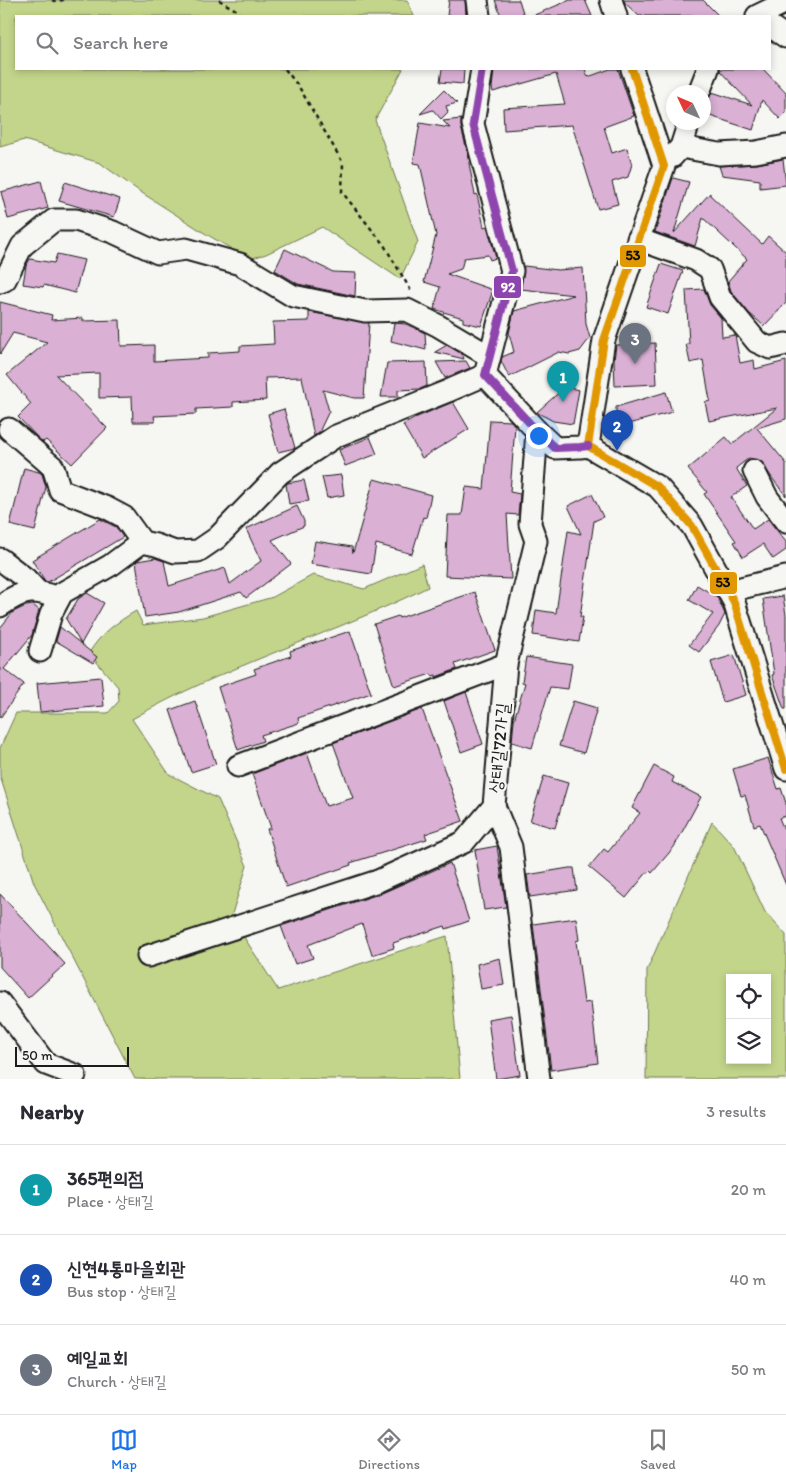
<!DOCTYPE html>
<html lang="en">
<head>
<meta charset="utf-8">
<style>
  :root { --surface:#fff; --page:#f2f2f3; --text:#2b2b33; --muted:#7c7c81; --line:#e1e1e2; --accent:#1a73e8 }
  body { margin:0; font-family:Itim,"Poor Story",sans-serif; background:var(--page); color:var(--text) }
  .controls { position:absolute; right:15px; bottom:15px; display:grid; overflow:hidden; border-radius:0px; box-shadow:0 2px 8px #0003 }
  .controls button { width:45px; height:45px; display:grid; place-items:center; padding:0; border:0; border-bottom:1px solid var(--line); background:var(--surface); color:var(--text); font:25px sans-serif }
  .compass { position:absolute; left:666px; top:85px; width:45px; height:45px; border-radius:50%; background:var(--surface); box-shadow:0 2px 8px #0003; rotate:314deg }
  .scale { position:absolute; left:15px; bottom:12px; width:114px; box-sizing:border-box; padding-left:5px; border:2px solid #1c1c1c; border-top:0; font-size:14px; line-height:18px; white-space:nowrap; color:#1c1c1c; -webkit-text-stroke:4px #f6f6f2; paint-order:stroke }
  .you { position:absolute; left:538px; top:435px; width:18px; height:18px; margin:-12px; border:4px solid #fff; border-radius:50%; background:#1a73e8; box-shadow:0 0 0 8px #1a73e833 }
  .badge { display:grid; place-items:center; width:32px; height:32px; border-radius:50%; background:var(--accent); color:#fff; font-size:16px; font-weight:700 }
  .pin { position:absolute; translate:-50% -41px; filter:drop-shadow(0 1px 2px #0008) }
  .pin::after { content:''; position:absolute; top:26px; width:18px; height:15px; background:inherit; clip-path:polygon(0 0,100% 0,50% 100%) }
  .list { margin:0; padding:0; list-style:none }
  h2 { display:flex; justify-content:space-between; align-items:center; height:65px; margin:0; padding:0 20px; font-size:21px }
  h2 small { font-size:16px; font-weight:400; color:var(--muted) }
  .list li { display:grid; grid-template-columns:32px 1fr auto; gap:15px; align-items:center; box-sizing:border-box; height:90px; padding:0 20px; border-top:1px solid var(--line) }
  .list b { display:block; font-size:19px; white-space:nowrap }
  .list p { margin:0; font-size:16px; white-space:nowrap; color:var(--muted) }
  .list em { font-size:16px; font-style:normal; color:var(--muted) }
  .icon { flex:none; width:28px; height:28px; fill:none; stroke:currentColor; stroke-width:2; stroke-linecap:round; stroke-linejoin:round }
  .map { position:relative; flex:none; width:786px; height:1079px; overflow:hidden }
  .search { position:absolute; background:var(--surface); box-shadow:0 2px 8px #0003; left:15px; right:15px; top:15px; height:55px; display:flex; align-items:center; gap:12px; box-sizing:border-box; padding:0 18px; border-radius:0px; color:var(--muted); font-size:19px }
  .sheet { height:335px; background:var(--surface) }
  nav { display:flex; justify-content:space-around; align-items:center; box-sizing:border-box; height:70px; border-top:1px solid var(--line); background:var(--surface); font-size:14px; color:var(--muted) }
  nav a { display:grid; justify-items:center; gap:2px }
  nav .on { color:var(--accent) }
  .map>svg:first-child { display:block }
  .green { fill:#c3d58a; stroke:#707853; fill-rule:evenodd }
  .building { fill:#dab0d5; stroke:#1c1c1c }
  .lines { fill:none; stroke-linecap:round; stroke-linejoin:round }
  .minor-casing { stroke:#1c1c1c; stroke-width:25 }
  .path { stroke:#1c1c1c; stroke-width:2.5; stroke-dasharray:4 4; stroke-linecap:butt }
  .minor { stroke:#f6f6f2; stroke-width:21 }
  .bus-1-casing { stroke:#f6f6f2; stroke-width:11 }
  .bus-2-casing { stroke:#f6f6f2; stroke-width:11 }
  .bus-1 { stroke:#e19803; stroke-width:8 }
  .bus-2 { stroke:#8e44ad; stroke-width:8 }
  .labels { text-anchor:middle; stroke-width:4.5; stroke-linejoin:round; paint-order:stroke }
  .street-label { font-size:18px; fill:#1c1c1c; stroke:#f6f6f2 }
  .line-badge { stroke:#f6f6f2; stroke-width:2 }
  .badge-label { font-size:14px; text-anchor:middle; font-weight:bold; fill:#fff }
  .pale-badge-label { font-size:14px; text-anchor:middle; font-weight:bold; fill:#111 }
</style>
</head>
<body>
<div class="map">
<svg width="786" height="1079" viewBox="0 0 786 1079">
  <rect width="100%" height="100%" fill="#f6f6f2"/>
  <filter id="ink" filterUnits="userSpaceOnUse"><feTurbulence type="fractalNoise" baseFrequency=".02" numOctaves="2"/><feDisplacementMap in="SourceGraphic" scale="10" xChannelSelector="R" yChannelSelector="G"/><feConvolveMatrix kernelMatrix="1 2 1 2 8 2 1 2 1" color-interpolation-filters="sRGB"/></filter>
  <g filter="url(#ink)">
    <!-- green -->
    <g class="green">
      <polygon points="0,0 407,0 414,16 16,16 16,69 403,69 375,120 418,242 400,279 322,227 266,254 249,259 206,234 139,191 100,163 24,140 0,147"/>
      <path d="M422,564L428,587C331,635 226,665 132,719L169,774L218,799L247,866L231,917L278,990L447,936L460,1079H135L34,883L0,776V748L16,713H108L119,701L118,687L89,653C100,634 117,622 136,611L143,625L203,617L273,597L313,575L364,589Z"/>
      <path d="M712,822L734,846L765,912L786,935V1079H646L647,970ZM730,978H767V1060H730Z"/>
    </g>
    <!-- building -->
    <g class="building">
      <polygon points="449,0 465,0 466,16 447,16"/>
      <polygon points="495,0 519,0 524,16 501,16"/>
      <polygon points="570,0 585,0 592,16 532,16"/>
      <polygon points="624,0 703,0 719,16 639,16 625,3"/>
      <polygon points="442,69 464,69 463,84 440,82"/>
      <polygon points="494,69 585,69 588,77 610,69 618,69 634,116 604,127 612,153 627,148 632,164 628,177 612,182 618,204 598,209 572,125 504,130 503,108 565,104 556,74 493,92 492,88"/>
      <polygon points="720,69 763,69 786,93 786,113 780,119 762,100 753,130 704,114 704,103 707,101 712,92 752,105 720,71"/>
      <polygon points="444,90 457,103 446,106 448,112 441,119 433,110 420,114"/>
      <polygon points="461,119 461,127 469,158 468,158 475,195 477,194 484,227 487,226 496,258 490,260 488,255 464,258 461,269 447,274 493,290 481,326 463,322 463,318 434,309 440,287 424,282 436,235 420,164 413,163 420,123 450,128 443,121"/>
      <polygon points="783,159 786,185 760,188 760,180 722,175 719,166 757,164"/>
      <polygon points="673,178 689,182 674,233 710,193 710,195 762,244 768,236 786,252 786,303 764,326 749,313 731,291 728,281 747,259 703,218 695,246 655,232"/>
      <polygon points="41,181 48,208 8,219 1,192"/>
      <polygon points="65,182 120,199 114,217 59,201"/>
      <polygon points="285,249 333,272 356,273 355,296 298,284 275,270"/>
      <polygon points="57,254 84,260 75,293 44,285 43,287 23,284 26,266 30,259 54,263"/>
      <polygon points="661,264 683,271 668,314 646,307"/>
      <polygon points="524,266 558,270 583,268 586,324 590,338 580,351 569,354 559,352 509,377 501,361 502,357 514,352 509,333 514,311 574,295 521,289"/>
      <polygon points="704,289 710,305 721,318 722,337 735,335 740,363 754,360 755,369 786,361 786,419 757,428 786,463 786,496 772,478 761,461 749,458 736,468 747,486 731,497 753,529 768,519 786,542 786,550 773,559 763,544 743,557 734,542 736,541 704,494 707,492 688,469 726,437 732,444 777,408 709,421 705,402 710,401 703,360 690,363 686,344 689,344 686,290"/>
      <polygon points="0,302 52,315 51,320 83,318 83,321 120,320 121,346 154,345 154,361 208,358 208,353 240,351 240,346 274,344 273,322 309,321 309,312 369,323 364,398 354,398 323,390 329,411 319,432 314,436 302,377 265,378 266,400 233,402 233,407 196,409 196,414 154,416 155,422 133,422 132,397 99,398 99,373 56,375 107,428 72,464 46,440 43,442 40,440 18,417 31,404 7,375 47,342 13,333 0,354"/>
      <polygon points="394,323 406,324 425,333 426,350 391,341"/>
      <polygon points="655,343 657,384 615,386 614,360 616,345"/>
      <polygon points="447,345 462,354 464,359 435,352"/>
      <polygon points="466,361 470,368 445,378 436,362"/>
      <polygon points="426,362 427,386 420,389 398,390 398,397 381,397 387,363"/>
      <polygon points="565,387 579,390 573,424 553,421 538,413 537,412"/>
      <polygon points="666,392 672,412 614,428 611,416 616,415 616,407"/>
      <polygon points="453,402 469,429 422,458 403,425 417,417"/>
      <polygon points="284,409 295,448 278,452 268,414"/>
      <polygon points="490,420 511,421 515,426 510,492 520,494 518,515 507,514 511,579 445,576 448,515 462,515 466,487 484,489"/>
      <polygon points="370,437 377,454 345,466 339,450"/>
      <polygon points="24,468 39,472 42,474 46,487 35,531 10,525"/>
      <polygon points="341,475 344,495 327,498 322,477"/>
      <polygon points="374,479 431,495 426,518 423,517 412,554 376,544 371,574 311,564 315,541 352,547 353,553"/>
      <polygon points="304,480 309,501 289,504 286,484 288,483"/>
      <polygon points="592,494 603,517 594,521 580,617 583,617 579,642 533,635 536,610 556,613 568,531 581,534 568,506"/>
      <polygon points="297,506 304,521 304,526 272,540 291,564 246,598 241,592 179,612 145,617 136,562 137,561 155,558 164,561 169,586 225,568 230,584 261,561 246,529"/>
      <polygon points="100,519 116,527 123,537 48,582 45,581 32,560"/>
      <polygon points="697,585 717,597 725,614 719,626 699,652 689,645 713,614 689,600"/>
      <polygon points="475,592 495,650 455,664 457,669 436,677 436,675 432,676 431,674 394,686 374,624 398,616 399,618"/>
      <polygon points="87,593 104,603 81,644 66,619 78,599"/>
      <polygon points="783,596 786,615 786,709 784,709 772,675 774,674 763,599"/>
      <polygon points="33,605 39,610 32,635 4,669 24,684 0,718 0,628 13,612 26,606"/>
      <polygon points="60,627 97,657 93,663 56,641"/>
      <polygon points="350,631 371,693 298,718 299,723 261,735 263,741 238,750 218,687 256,674 254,669 291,656 290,651"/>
      <polygon points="734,655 746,695 723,702 711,662"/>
      <polygon points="526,657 572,664 568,689 550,687 532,748 512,742 514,720 525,683 522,682"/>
      <polygon points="101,677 104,706 40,712 37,683"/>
      <polygon points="466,692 483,744 461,752 444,701"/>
      <polygon points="195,701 216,764 191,772 170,710"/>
      <polygon points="573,701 597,708 584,753 559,746"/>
      <polygon points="422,709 463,821 425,834 427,839 350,863 351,865 286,887 267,829 271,828 252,774 307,753 326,806 353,798 333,743"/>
      <polygon points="768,758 778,789 781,788 786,803 786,816 779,818 786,834 786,885 760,824 754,826 745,795 741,796 733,769"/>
      <polygon points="654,766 674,777 672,782 701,797 674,847 652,873 649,870 626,898 589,867 604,849 608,852 640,813 632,808"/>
      <polygon points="544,776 568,783 555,828 530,821"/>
      <polygon points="497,846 506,907 484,910 475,850"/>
      <polygon points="450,863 469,921 446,929 445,926 393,943 394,948 372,955 362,924 308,945 313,958 295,964 281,926 382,893"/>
      <polygon points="569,868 574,868 577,890 530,897 527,875"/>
      <polygon points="0,894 65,964 28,998 0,967"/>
      <polygon points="576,918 579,940 576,941 584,1003 591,1002 598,1063 551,1070 533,924"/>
      <polygon points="500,958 504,985 481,989 477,964"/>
      <polygon points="511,1015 520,1075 496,1079 488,1019"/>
    </g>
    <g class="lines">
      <!-- minor casing -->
      <g class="minor-casing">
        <g id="minor">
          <polyline points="477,0 479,16"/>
          <polyline points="611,0 616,16"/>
          <polyline points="757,16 786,2"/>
          <polyline points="770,26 786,37"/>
          <polyline points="482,69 473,124 512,271 485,375 537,431 555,448 580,447 588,446"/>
          <polyline points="632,69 664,166 604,340 588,446 658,487 692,526 734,602 786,769"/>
          <polyline points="699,92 708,69"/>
          <polyline points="681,147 719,154 756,152 786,146"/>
          <polyline points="672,157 681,147 689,122"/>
          <polyline points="638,239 696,260 710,269 720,297 757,342 770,348 786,344"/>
          <polyline points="0,282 5,280 22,246 54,220 76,220 113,232 158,253 186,249 240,264 293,296 365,311 407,310 437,325 489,356"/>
          <polyline points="9,429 53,467 60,490 107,508 124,517 142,542 156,545 175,552 198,551 217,538 280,473 336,436 448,391 485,375"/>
          <polyline points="754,471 767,497 786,522"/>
          <polyline points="0,559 26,579 37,591"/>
          <polyline points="729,591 786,577"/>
          <path d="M0,606C24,589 32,589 59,598"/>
          <polyline points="40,651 51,614 62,593 111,565 142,542"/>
          <polyline points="238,766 506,664"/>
          <polyline points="494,806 511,847 539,1079"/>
          <polyline points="148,956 378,881 464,842 494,806 506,664 536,541 530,524 537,431"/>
          <polyline points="0,1003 46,1064 75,1075"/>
        </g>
      </g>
      <!-- path -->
      <g class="path">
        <polyline points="52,0 54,1 64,0"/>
        <polyline points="219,0 236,10 242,16"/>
        <polyline points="285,69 299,87 343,163 342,192 384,245 410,289 409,294"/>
      </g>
      <!-- minor -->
      <use href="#minor" class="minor"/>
      <!-- bus-1 casing -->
      <g class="bus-1-casing">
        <polyline id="bus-1" points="632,69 664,166 604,340 588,446 658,487 692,526 734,602 786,769"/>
      </g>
      <!-- bus-2 casing -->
      <g class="bus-2-casing">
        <polyline id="bus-2" points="482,69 473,124 512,271 485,375 537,431 555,448 580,447 588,446"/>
      </g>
      <!-- bus-1 -->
      <use href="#bus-1" class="bus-1"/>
      <!-- bus-2 -->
      <use href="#bus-2" class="bus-2"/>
    </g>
  </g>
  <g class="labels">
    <!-- street labels -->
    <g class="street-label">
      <text transform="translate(499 748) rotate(-85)" y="6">상태길72가길</text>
    </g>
  </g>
  <g class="line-badge">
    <rect x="619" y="244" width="28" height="24" rx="5" fill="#e19803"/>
    <rect x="493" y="275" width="29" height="24" rx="5" fill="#8e44ad"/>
    <rect x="709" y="571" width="29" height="24" rx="5" fill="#e19803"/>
  </g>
  <g class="badge-label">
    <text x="508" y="292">92</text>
  </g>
  <g class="pale-badge-label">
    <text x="633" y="260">53</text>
    <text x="723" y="587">53</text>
  </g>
</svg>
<div class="controls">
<button><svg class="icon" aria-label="locate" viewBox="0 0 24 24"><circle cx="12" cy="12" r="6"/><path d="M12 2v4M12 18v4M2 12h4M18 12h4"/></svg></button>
<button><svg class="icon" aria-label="layers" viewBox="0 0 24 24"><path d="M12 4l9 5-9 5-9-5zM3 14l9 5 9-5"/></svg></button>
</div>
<svg class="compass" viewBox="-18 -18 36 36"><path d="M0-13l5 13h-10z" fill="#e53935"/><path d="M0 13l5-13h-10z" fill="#7c7c81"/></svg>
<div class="scale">50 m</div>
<div class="you"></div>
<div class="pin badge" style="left:563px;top:402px;background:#0f9aa8">1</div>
<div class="pin badge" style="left:617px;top:451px;background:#1a4fb4">2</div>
<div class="pin badge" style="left:635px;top:364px;background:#6b7280">3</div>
<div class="search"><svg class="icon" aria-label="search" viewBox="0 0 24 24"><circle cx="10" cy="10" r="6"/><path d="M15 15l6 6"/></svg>Search here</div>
</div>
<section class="sheet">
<h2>Nearby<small>3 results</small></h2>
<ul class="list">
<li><span class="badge" style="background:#0f9aa8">1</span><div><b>365편의점</b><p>Place · 상태길</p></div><em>20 m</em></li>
<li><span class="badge" style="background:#1a4fb4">2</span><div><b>신현4통마을회관</b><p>Bus stop · 상태길</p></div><em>40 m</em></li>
<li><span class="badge" style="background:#6b7280">3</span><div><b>예일교회</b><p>Church · 상태길</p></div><em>50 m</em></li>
</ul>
</section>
<nav>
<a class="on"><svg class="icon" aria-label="map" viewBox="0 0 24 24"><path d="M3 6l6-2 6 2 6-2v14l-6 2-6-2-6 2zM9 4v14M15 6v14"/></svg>Map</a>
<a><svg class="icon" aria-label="directions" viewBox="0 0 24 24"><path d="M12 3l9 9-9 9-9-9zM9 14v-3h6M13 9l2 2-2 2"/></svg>Directions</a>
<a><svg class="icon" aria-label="saved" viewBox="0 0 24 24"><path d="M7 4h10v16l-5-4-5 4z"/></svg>Saved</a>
</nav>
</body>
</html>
